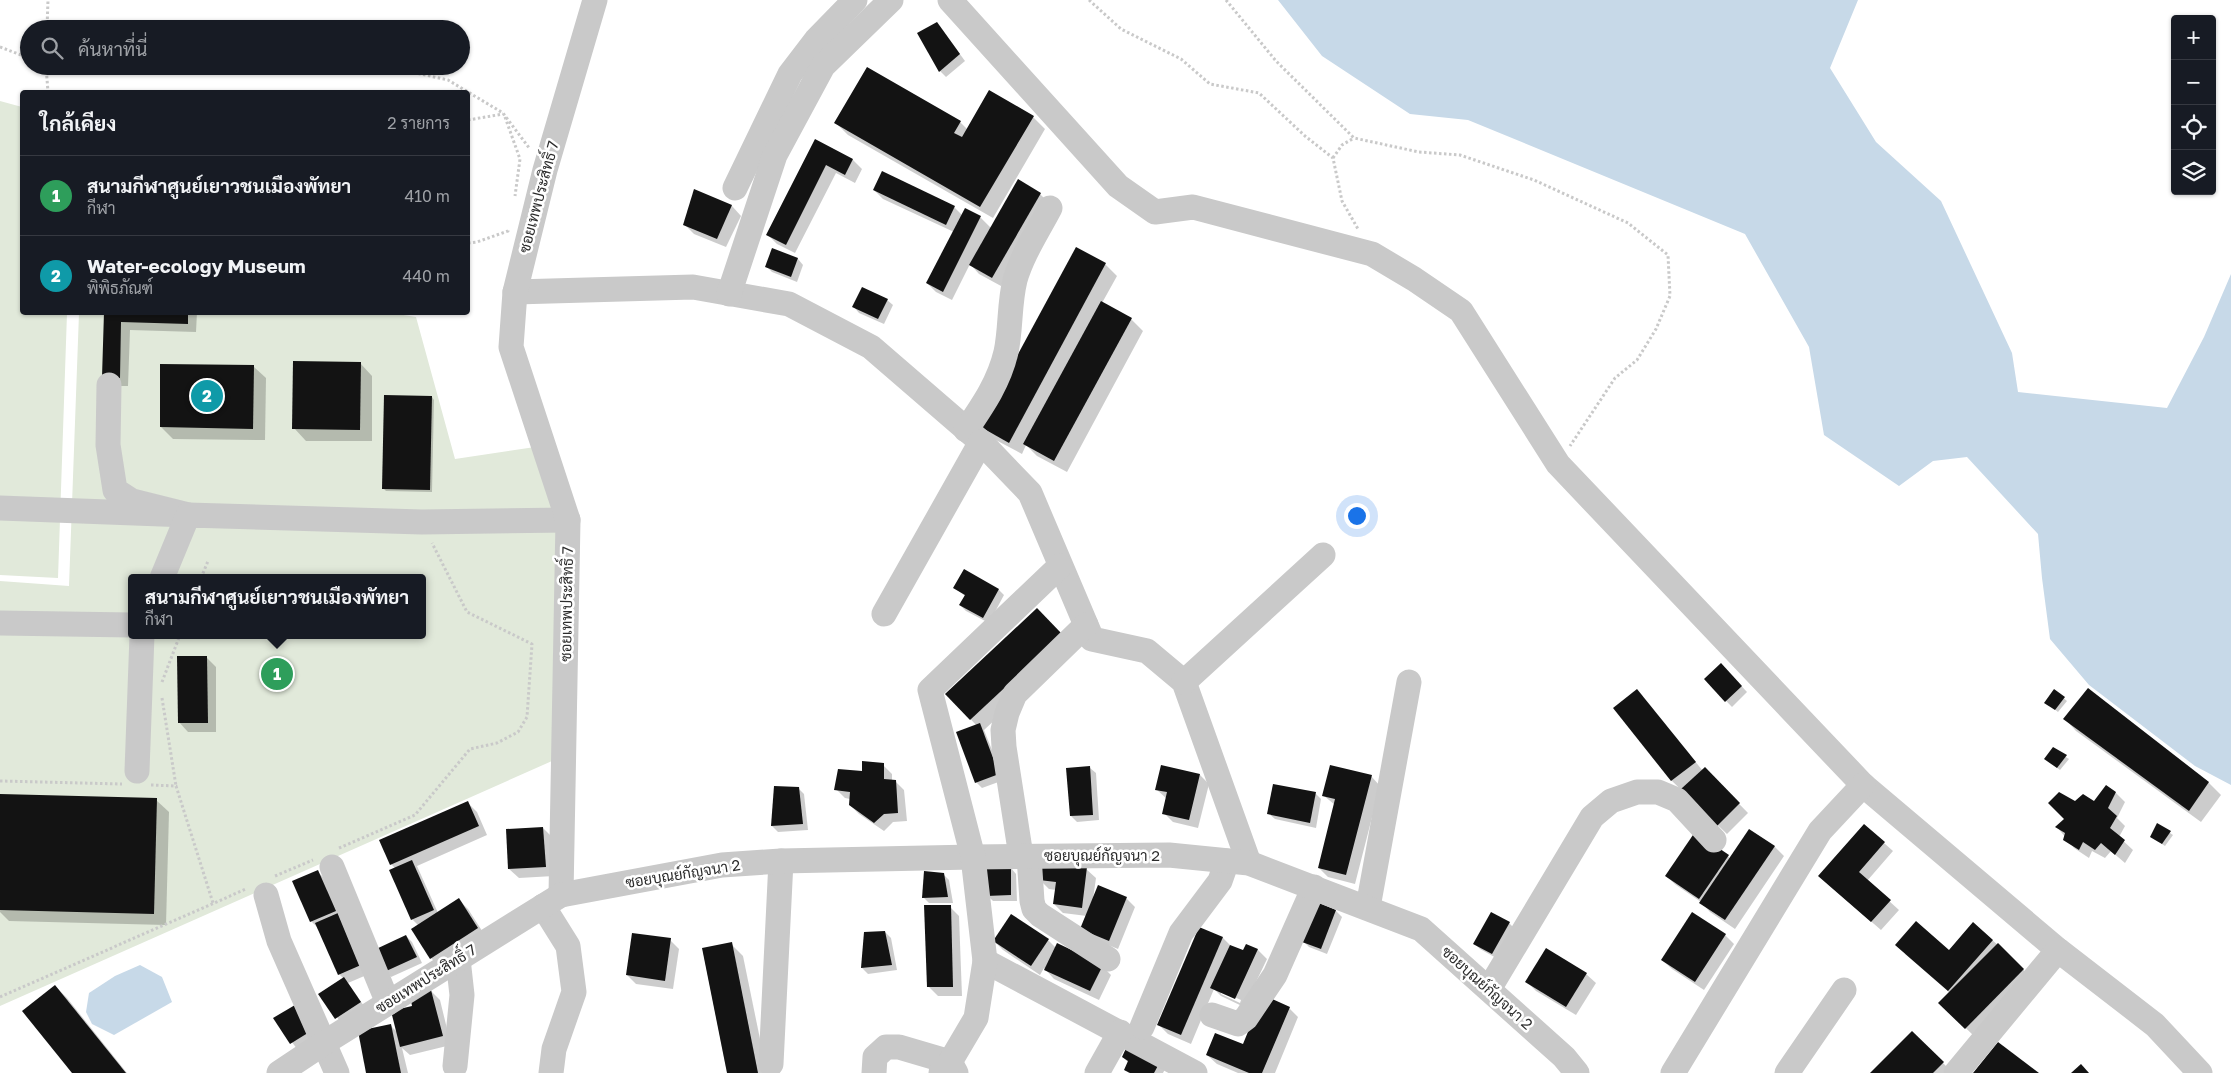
<!DOCTYPE html>
<html lang="th">
<head>
<meta charset="utf-8">
<style>
  :root { --surface:#171b24; --page:#20242c; --text:#f1f3f6; --muted:#9ea1a6; --line:#363941; --accent:#db2777 }
  body { margin:0; font-family:"Golos Text",Sarabun,sans-serif; background:var(--page); color:var(--text) }
  .controls { position:absolute; right:15px; top:15px; display:grid; overflow:hidden; border-radius:5px; box-shadow:0 1px 4px #0004 }
  .controls button { width:45px; height:45px; display:grid; place-items:center; padding:0; border:0; border-bottom:1px solid var(--line); background:var(--surface); color:var(--text); font:25px sans-serif }
  .you { position:absolute; left:1356px; top:515px; width:18px; height:18px; margin:-12px; border:4px solid #fff; border-radius:50%; background:#1a73e8; box-shadow:0 0 0 8px #1a73e833 }
  .badge { display:grid; place-items:center; width:32px; height:32px; border-radius:50%; background:var(--accent); color:#fff; font-size:16px; font-weight:700 }
  .pin { position:absolute; translate:-50% -50%; border:2px solid #fff; box-shadow:0 1px 5px #0006 }
  .popup { position:absolute; left:128px; top:574px; width:298px; height:65px; box-sizing:border-box; display:grid; place-content:center; border-radius:5px; background:var(--surface); filter:drop-shadow(0 1px 4px #0005); font-size:16px; white-space:nowrap; color:var(--muted) }
  .popup b { font-size:19px; color:var(--text) }
  .popup::after { content:''; position:absolute; left:50%; top:100%; margin-left:-10px; border:10px solid transparent; border-top-color:var(--surface) }
  .list { margin:0; padding:0; list-style:none }
  h2 { display:flex; justify-content:space-between; align-items:center; height:65px; margin:0; padding:0 20px; font-size:21px }
  h2 small { font-size:16px; font-weight:400; color:var(--muted) }
  .list li { display:grid; grid-template-columns:32px 1fr auto; gap:15px; align-items:center; box-sizing:border-box; height:80px; padding:0 20px; border-top:1px solid var(--line) }
  .list b { display:block; font-size:19px; white-space:nowrap }
  .list p { margin:0; font-size:16px; white-space:nowrap; color:var(--muted) }
  .list em { font-size:16px; font-style:normal; color:var(--muted) }
  .icon { flex:none; width:28px; height:28px; fill:none; stroke:currentColor; stroke-width:2; stroke-linecap:round; stroke-linejoin:round }
  .map { position:relative; flex:none; width:2231px; height:1073px; overflow:hidden }
  .search { position:absolute; background:var(--surface); box-shadow:0 1px 4px #0004; left:20px; top:20px; width:450px; height:55px; display:flex; align-items:center; gap:12px; box-sizing:border-box; padding:0 18px; border-radius:28px; color:var(--muted); font-size:19px }
  .panel { position:absolute; background:var(--surface); box-shadow:0 1px 4px #0004; left:20px; top:90px; width:450px; height:225px; border-radius:5px }
  .map>svg:first-child { display:block }
  .green { fill:#e1e9da; fill-rule:evenodd }
  .water { fill:#c7d9e8 }
  .shadow { fill:#0003; fill-rule:evenodd }
  .building { fill:#131313 }
  .lines { fill:none; stroke-linecap:round; stroke-linejoin:round }
  .path { stroke:#c9c9c9; stroke-width:3; stroke-dasharray:2.5 2.5; stroke-linecap:butt }
  .minor { stroke:#c9c9c9; stroke-width:25 }
  .labels { text-anchor:middle; stroke-width:5; stroke-linejoin:round; paint-order:stroke }
  .street-label { font-size:15px; fill:#2c2c2c; stroke:#fff }
</style>
</head>
<body>
<div class="map">
<svg width="2231" height="1073" viewBox="0 0 2231 1073">
  <rect width="100%" height="100%" fill="#fff"/>
  <!-- green -->
  <g class="green">
    <polygon points="0,101 22,107 22,312 67,313 58,578 0,575"/>
    <path d="M385,312L416,317L455,459L535,447L558,520L552,761L0,1006V581L69,586L79,313ZM132,578H422V635H132Z"/>
  </g>
  <!-- water -->
  <g class="water">
    <polygon points="1278,0 1858,0 1830,68 1876,142 1941,201 2012,353 2018,392 2167,408 2204,337 2231,274 2231,785 2195,766 2089,685 2050,639 2042,578 2038,534 1967,457 1933,461 1899,486 1824,435 1809,347 1745,234 1468,120 1410,114 1322,56"/>
    <polygon points="140,965 162,977 172,1002 114,1035 92,1024 86,1012 89,993 115,976"/>
  </g>
  <!-- shadow -->
  <g class="shadow">
    <polygon points="937,23 965,61 946,77 940,71 919,33"/>
    <polygon points="1033,117 1045,129 993,218 848,135 836,123 960,122 968,130"/>
    <polygon points="816,141 853,160 862,169 855,183 836,173 795,253 777,244 768,235"/>
    <polygon points="874,190 954,207 962,215 965,210 981,218 991,228 1040,194 1049,203 1001,286 979,274 970,264 952,300 936,292 927,283 954,232 883,199"/>
    <polygon points="695,191 732,206 741,216 726,247 694,234 685,225"/>
    <polygon points="772,250 798,259 803,265 797,282 772,272 766,266"/>
    <polygon points="1105,264 1117,276 1102,303 1131,319 1143,331 1067,472 1037,456 1026,445 1022,454 992,438 980,426"/>
    <polygon points="887,300 893,305 884,324 859,313 854,307"/>
    <polygon points="105,312 197,312 196,332 130,330 128,386 112,386"/>
    <polygon points="360,363 372,376 372,441 306,441 294,428"/>
    <polygon points="253,366 266,378 265,440 173,439 161,427"/>
    <polygon points="432,397 434,400 432,492 386,491 383,488"/>
    <polygon points="955,588 999,590 1004,595 989,623 966,611 960,605 965,596"/>
    <polygon points="1073,647 984,730 1004,780 982,788 976,782 977,726 947,694"/>
    <polygon points="207,658 216,667 216,732 188,732 179,722"/>
    <polygon points="1721,664 1747,692 1732,707 1705,679"/>
    <polygon points="1637,691 1703,771 1705,769 1748,813 1727,834 1672,781 1615,708"/>
    <polygon points="2055,691 2067,701 2058,712 2049,705"/>
    <polygon points="2064,718 2209,783 2221,795 2201,822 2076,731"/>
    <polygon points="2053,749 2069,759 2060,770 2049,762"/>
    <polygon points="883,765 892,774 892,781 895,781 904,790 907,821 893,822 884,831 859,814 850,805 850,799 845,798 836,789 863,772"/>
    <polygon points="1090,768 1096,773 1099,820 1077,822 1071,816"/>
    <polygon points="1200,775 1209,784 1198,828 1173,822 1164,813 1167,799 1156,789"/>
    <polygon points="1371,776 1380,786 1355,884 1328,877 1319,868 1335,805 1323,795"/>
    <polygon points="775,787 798,788 804,794 808,830 778,832 772,826"/>
    <polygon points="2116,793 2125,802 2117,818 2125,826 2119,837 2133,850 2125,863 2111,851 2105,858 2092,851 2089,858 2074,848 2057,827 2066,820 2075,802 2095,802"/>
    <polygon points="1316,794 1321,799 1316,828 1275,819 1269,814"/>
    <polygon points="0,795 156,800 169,812 166,925 9,921 0,912"/>
    <polygon points="468,803 477,812 487,835 417,866 438,913 459,900 468,909 486,937 440,967 431,958 419,926 412,919 396,869 391,864 381,841"/>
    <polygon points="2158,825 2173,835 2165,846 2154,839"/>
    <polygon points="543,828 552,837 554,876 519,878 509,869"/>
    <polygon points="1749,831 1775,847 1784,856 1735,929 1710,912 1701,902 1676,885 1666,876 1728,856 1730,859"/>
    <polygon points="1884,843 1893,851 1867,881 1899,910 1881,930 1829,885"/>
    <polygon points="1011,868 1016,874 1017,901 993,901 987,895"/>
    <polygon points="1086,869 1096,878 1093,899 1126,898 1135,907 1118,949 1091,938 1087,916 1063,913 1054,904 1056,890 1049,889 1040,880"/>
    <polygon points="317,871 323,877 369,974 348,983 366,1009 342,1024 320,994 344,979 339,974 317,927 311,921"/>
    <polygon points="943,874 949,880 953,903 929,903 923,897"/>
    <polygon points="1317,904 1336,911 1342,917 1327,954 1309,947 1303,941"/>
    <polygon points="950,907 959,916 962,996 938,996 929,987"/>
    <polygon points="1693,914 1725,935 1734,944 1704,990 1672,969 1662,960"/>
    <polygon points="1509,923 1515,929 1498,959 1480,949 1475,944"/>
    <polygon points="1973,924 1998,945 2033,979 1975,1037 1940,1003 1950,993 1905,954 1949,951"/>
    <path d="M1200,928L1223,938L1232,947L1243,952L1247,945L1258,950L1267,959L1244,1007L1221,996L1214,989L1191,1044L1168,1034L1159,1025ZM1221,991L1241,1000L1240,1003L1221,994Z"/>
    <polygon points="885,932 891,938 897,970 868,974 862,968 865,933"/>
    <polygon points="406,936 412,942 422,963 391,977 385,971"/>
    <polygon points="670,940 679,949 673,989 636,984 627,975"/>
    <polygon points="1048,940 1056,948 1102,966 1111,975 1099,1000 1054,979 1044,968 1040,975 1003,950 994,941"/>
    <polygon points="731,944 743,956 767,1073 728,1073"/>
    <polygon points="1586,974 1596,983 1576,1015 1536,991 1527,982"/>
    <polygon points="55,986 67,998 127,1073 74,1073"/>
    <polygon points="431,991 440,1000 451,1045 410,1055 402,1048 408,1073 368,1073 391,1026 397,1032 414,1007"/>
    <polygon points="1289,1008 1298,1017 1275,1073 1238,1073 1217,1064 1207,1055 1244,1046"/>
    <polygon points="275,1019 316,1037 297,1049"/>
    <polygon points="1912,1032 1953,1073 1872,1073"/>
    <polygon points="1123,1057 1166,1067 1163,1073 1129,1073 1125,1070 1129,1063"/>
  </g>
  <!-- building -->
  <g class="building">
    <polygon points="937,22 960,54 939,72 917,33"/>
    <polygon points="867,67 961,121 954,133 962,137 989,90 1034,116 980,207 834,123"/>
    <polygon points="815,139 853,159 845,175 826,165 786,245 766,235"/>
    <polygon points="882,171 955,206 946,225 873,190"/>
    <polygon points="1018,179 1041,193 992,278 969,265"/>
    <polygon points="694,189 732,205 717,239 683,225"/>
    <polygon points="965,208 981,216 943,292 926,283"/>
    <polygon points="1076,247 1106,263 1009,443 979,426"/>
    <polygon points="772,248 798,258 791,277 765,267"/>
    <polygon points="862,287 888,299 878,319 852,307"/>
    <polygon points="1101,301 1132,318 1054,461 1023,444"/>
    <polygon points="104,312 188,312 188,324 121,322 120,378 102,377"/>
    <polygon points="293,361 361,362 360,430 292,429"/>
    <polygon points="160,364 254,365 253,429 160,427"/>
    <polygon points="384,395 432,396 430,490 382,489"/>
    <polygon points="964,569 999,589 983,618 959,605 965,595 953,588"/>
    <polygon points="1037,608 1062,634 970,720 945,694"/>
    <polygon points="177,656 207,656 208,723 178,723"/>
    <polygon points="1721,663 1742,686 1725,702 1704,679"/>
    <polygon points="2088,688 2209,782 2189,811 2063,719"/>
    <polygon points="1637,689 1696,762 1671,781 1613,708"/>
    <polygon points="2054,689 2065,697 2055,710 2044,703"/>
    <polygon points="980,723 999,774 975,783 956,732"/>
    <polygon points="2053,747 2067,755 2057,768 2044,759"/>
    <polygon points="862,761 884,763 884,779 896,780 898,813 884,814 874,823 849,805 850,792 834,790 838,769 862,771"/>
    <polygon points="1161,765 1200,774 1189,820 1162,814 1167,792 1155,790"/>
    <polygon points="1330,765 1372,775 1346,875 1318,868 1335,799 1322,796"/>
    <polygon points="1090,766 1093,815 1070,816 1066,768"/>
    <polygon points="1705,767 1740,803 1717,826 1681,789"/>
    <polygon points="1273,784 1316,792 1310,823 1267,814"/>
    <polygon points="2106,785 2116,792 2108,808 2117,816 2110,828 2125,840 2115,855 2101,843 2095,850 2083,842 2079,850 2063,840 2065,833 2055,827 2064,819 2048,803 2059,792 2075,801 2083,794 2094,801"/>
    <polygon points="774,786 799,787 803,824 771,826"/>
    <polygon points="0,794 157,798 154,914 0,910"/>
    <polygon points="468,801 479,826 390,865 379,840"/>
    <polygon points="2157,823 2171,831 2162,844 2150,837"/>
    <polygon points="1864,824 1885,842 1859,872 1891,900 1871,922 1818,876"/>
    <polygon points="543,827 546,867 508,869 506,829"/>
    <polygon points="1749,829 1775,846 1725,920 1699,903"/>
    <polygon points="1695,832 1729,855 1699,899 1665,876"/>
    <polygon points="412,860 434,910 411,920 389,870"/>
    <polygon points="1041,862 1087,867 1082,908 1053,904 1056,882 1039,880"/>
    <polygon points="985,867 1011,867 1011,895 986,896"/>
    <polygon points="318,870 336,911 310,922 292,881"/>
    <polygon points="924,871 944,873 948,897 922,898"/>
    <polygon points="1098,885 1127,897 1109,941 1080,929"/>
    <polygon points="459,898 478,928 430,959 411,929"/>
    <polygon points="1317,902 1336,910 1321,949 1302,942"/>
    <polygon points="924,905 951,905 953,987 927,987"/>
    <polygon points="1491,912 1510,922 1492,954 1473,944"/>
    <polygon points="1692,912 1726,934 1695,982 1661,960"/>
    <polygon points="338,913 361,965 338,975 315,923"/>
    <polygon points="1011,914 1049,939 1031,966 993,941"/>
    <polygon points="1916,921 1949,950 1973,922 1993,940 1948,991 1895,945"/>
    <polygon points="1199,927 1223,937 1181,1035 1157,1025"/>
    <polygon points="885,931 892,965 861,968 864,932"/>
    <polygon points="632,933 671,938 665,981 626,975"/>
    <polygon points="406,935 417,957 384,972 374,950"/>
    <polygon points="732,942 758,1073 727,1073 702,948"/>
    <polygon points="1057,943 1103,965 1090,991 1044,970"/>
    <polygon points="1998,943 2024,969 1965,1029 1938,1003"/>
    <polygon points="1246,944 1258,949 1235,999 1210,988 1230,945 1243,950"/>
    <polygon points="1546,948 1587,973 1566,1007 1525,982"/>
    <polygon points="344,977 361,1002 335,1019 318,994"/>
    <polygon points="55,985 126,1073 72,1073 22,1011"/>
    <polygon points="431,990 443,1036 400,1047 391,1011 412,1006 410,995"/>
    <polygon points="1263,995 1290,1007 1262,1073 1249,1073 1206,1055 1215,1033 1243,1044"/>
    <polygon points="295,1005 311,1031 290,1044 273,1018"/>
    <polygon points="391,1024 401,1073 366,1073 358,1031"/>
    <polygon points="1912,1031 1944,1062 1933,1073 1870,1073"/>
    <polygon points="1998,1042 2039,1073 1973,1073"/>
    <polygon points="1128,1044 1161,1060 1154,1073 1130,1073 1124,1070 1128,1061 1122,1057"/>
    <polygon points="2081,1064 2089,1073 2071,1073"/>
  </g>
  <g class="lines">
    <!-- path -->
    <g class="path">
      <polyline points="1089,0 1121,29 1181,59 1210,84 1259,93 1305,136 1333,158 1342,201 1358,229"/>
      <polyline points="1226,0 1276,61 1354,138 1419,152 1460,155 1534,180 1628,223 1668,255 1670,296 1656,329 1637,360 1615,378 1570,446"/>
      <polyline points="47,29 48,0"/>
      <polyline points="0,47 29,58"/>
      <polyline points="46,66 48,92"/>
      <polyline points="59,66 96,69 116,66"/>
      <polyline points="384,66 448,80 503,113 530,149"/>
      <polyline points="505,117 520,159 515,196"/>
      <polyline points="468,120 503,114"/>
      <polyline points="1333,158 1342,145 1354,138"/>
      <polyline points="468,243 477,242 508,231 508,229"/>
      <polyline points="201,578 208,561"/>
      <polyline points="162,682 180,635"/>
      <polyline points="162,698 176,786"/>
      <polyline points="0,781 122,784"/>
      <polyline points="151,785 176,786 213,903"/>
      <polyline points="339,848 415,815 470,749 497,743 518,732 527,717 532,644 467,612 432,543"/>
      <polyline points="275,876 313,860"/>
      <polyline points="0,997 246,889"/>
    </g>
    <!-- minor -->
    <g class="minor">
      <polyline points="950,0 1118,186 1155,212 1193,207 1372,254 1414,279 1461,311 1558,464 1863,785 2058,950 2155,1025 2200,1073"/>
      <polyline points="735,188 790,74 816,40 855,0"/>
      <polyline points="515,292 693,287 789,304 871,347 981,442 1030,493 1092,639 1147,651 1184,682 1249,863"/>
      <polyline points="729,294 775,155 823,66 891,0"/>
      <path d="M966,430C983,405 999,382 1006,352C1011,329 1009,304 1015,280C1022,255 1038,231 1050,208"/>
      <polyline points="0,508 188,515 132,501 115,490 108,445 109,385"/>
      <polyline points="162,578 188,515 422,522 568,520"/>
      <polyline points="884,614 981,442"/>
      <polyline points="0,623 132,625"/>
      <polyline points="1184,682 1323,555"/>
      <polyline points="137,771 142,635"/>
      <polyline points="1021,856 1004,747 1003,730 1007,713 1015,694 1086,625"/>
      <polyline points="1029,856 1032,901 1034,909 1040,915 1108,959"/>
      <polyline points="332,867 388,1003"/>
      <polyline points="266,895 279,941 337,1073"/>
      <polyline points="561,895 568,520 511,347 515,292 545,170 595,0"/>
      <polyline points="543,906 568,946 574,992 554,1049 551,1073"/>
      <polyline points="1368,907 1409,682"/>
      <polyline points="985,961 1195,1073"/>
      <polyline points="1489,989 1592,817 1611,801 1637,792 1658,792 1677,800 1714,840"/>
      <polyline points="1212,1015 1238,1024 1246,1018 1275,975 1314,887"/>
      <polyline points="1142,1027 1181,933 1220,881 1227,861"/>
      <polyline points="771,1064 781,861"/>
      <polyline points="455,1066 462,995 458,959"/>
      <polyline points="279,1073 324,1043 561,895 722,865 781,861 973,857 1169,855 1249,863 1421,929 1564,1057 1577,1073"/>
      <polyline points="874,1073 875,1057 886,1047 899,1047 950,1062 956,1073"/>
      <polyline points="941,1073 950,1062 976,1018 985,961 973,857 930,690 1060,566"/>
      <polyline points="1097,1073 1120,1032"/>
      <polyline points="1673,1073 1820,831 1863,785"/>
      <polyline points="1787,1073 1844,990"/>
      <polyline points="1956,1073 2058,950"/>
    </g>
  </g>
  <g class="labels">
    <!-- street labels -->
    <g class="street-label">
      <text transform="translate(539 197) rotate(-75)" y="5">ซอยเทพประสิทธิ์ 7</text>
      <text transform="translate(567 604) rotate(-89)" y="5">ซอยเทพประสิทธิ์ 7</text>
      <text x="1102" y="861">ซอยบุณย์กัญจนา 2</text>
      <text transform="translate(683 874) rotate(-9)" y="5">ซอยบุณย์กัญจนา 2</text>
      <text transform="translate(426 979) rotate(-32)" y="5">ซอยเทพประสิทธิ์ 7</text>
      <text transform="translate(1487 988) rotate(42)" y="5">ซอยบุณย์กัญจนา 2</text>
    </g>
  </g>
</svg>
<div class="controls">
<button>+</button>
<button>−</button>
<button><svg class="icon" aria-label="locate" viewBox="0 0 24 24"><circle cx="12" cy="12" r="6"/><path d="M12 2v4M12 18v4M2 12h4M18 12h4"/></svg></button>
<button><svg class="icon" aria-label="layers" viewBox="0 0 24 24"><path d="M12 4l9 5-9 5-9-5zM3 14l9 5 9-5"/></svg></button>
</div>
<div class="you"></div>
<div class="pin badge" style="left:277px;top:674px;background:#2e9e5b">1</div>
<div class="popup"><b>สนามกีฬาศูนย์เยาวชนเมืองพัทยา</b>กีฬา</div>
<div class="pin badge" style="left:207px;top:396px;background:#0f9aa8">2</div>
<div class="search"><svg class="icon" aria-label="search" viewBox="0 0 24 24"><circle cx="10" cy="10" r="6"/><path d="M15 15l6 6"/></svg>ค้นหาที่นี่</div>
<section class="panel">
<h2>ใกล้เคียง<small>2 รายการ</small></h2>
<ul class="list">
<li><span class="badge" style="background:#2e9e5b">1</span><div><b>สนามกีฬาศูนย์เยาวชนเมืองพัทยา</b><p>กีฬา</p></div><em>410 m</em></li>
<li><span class="badge" style="background:#0f9aa8">2</span><div><b>Water-ecology Museum</b><p>พิพิธภัณฑ์</p></div><em>440 m</em></li>
</ul>
</section>
</div>
</body>
</html>
